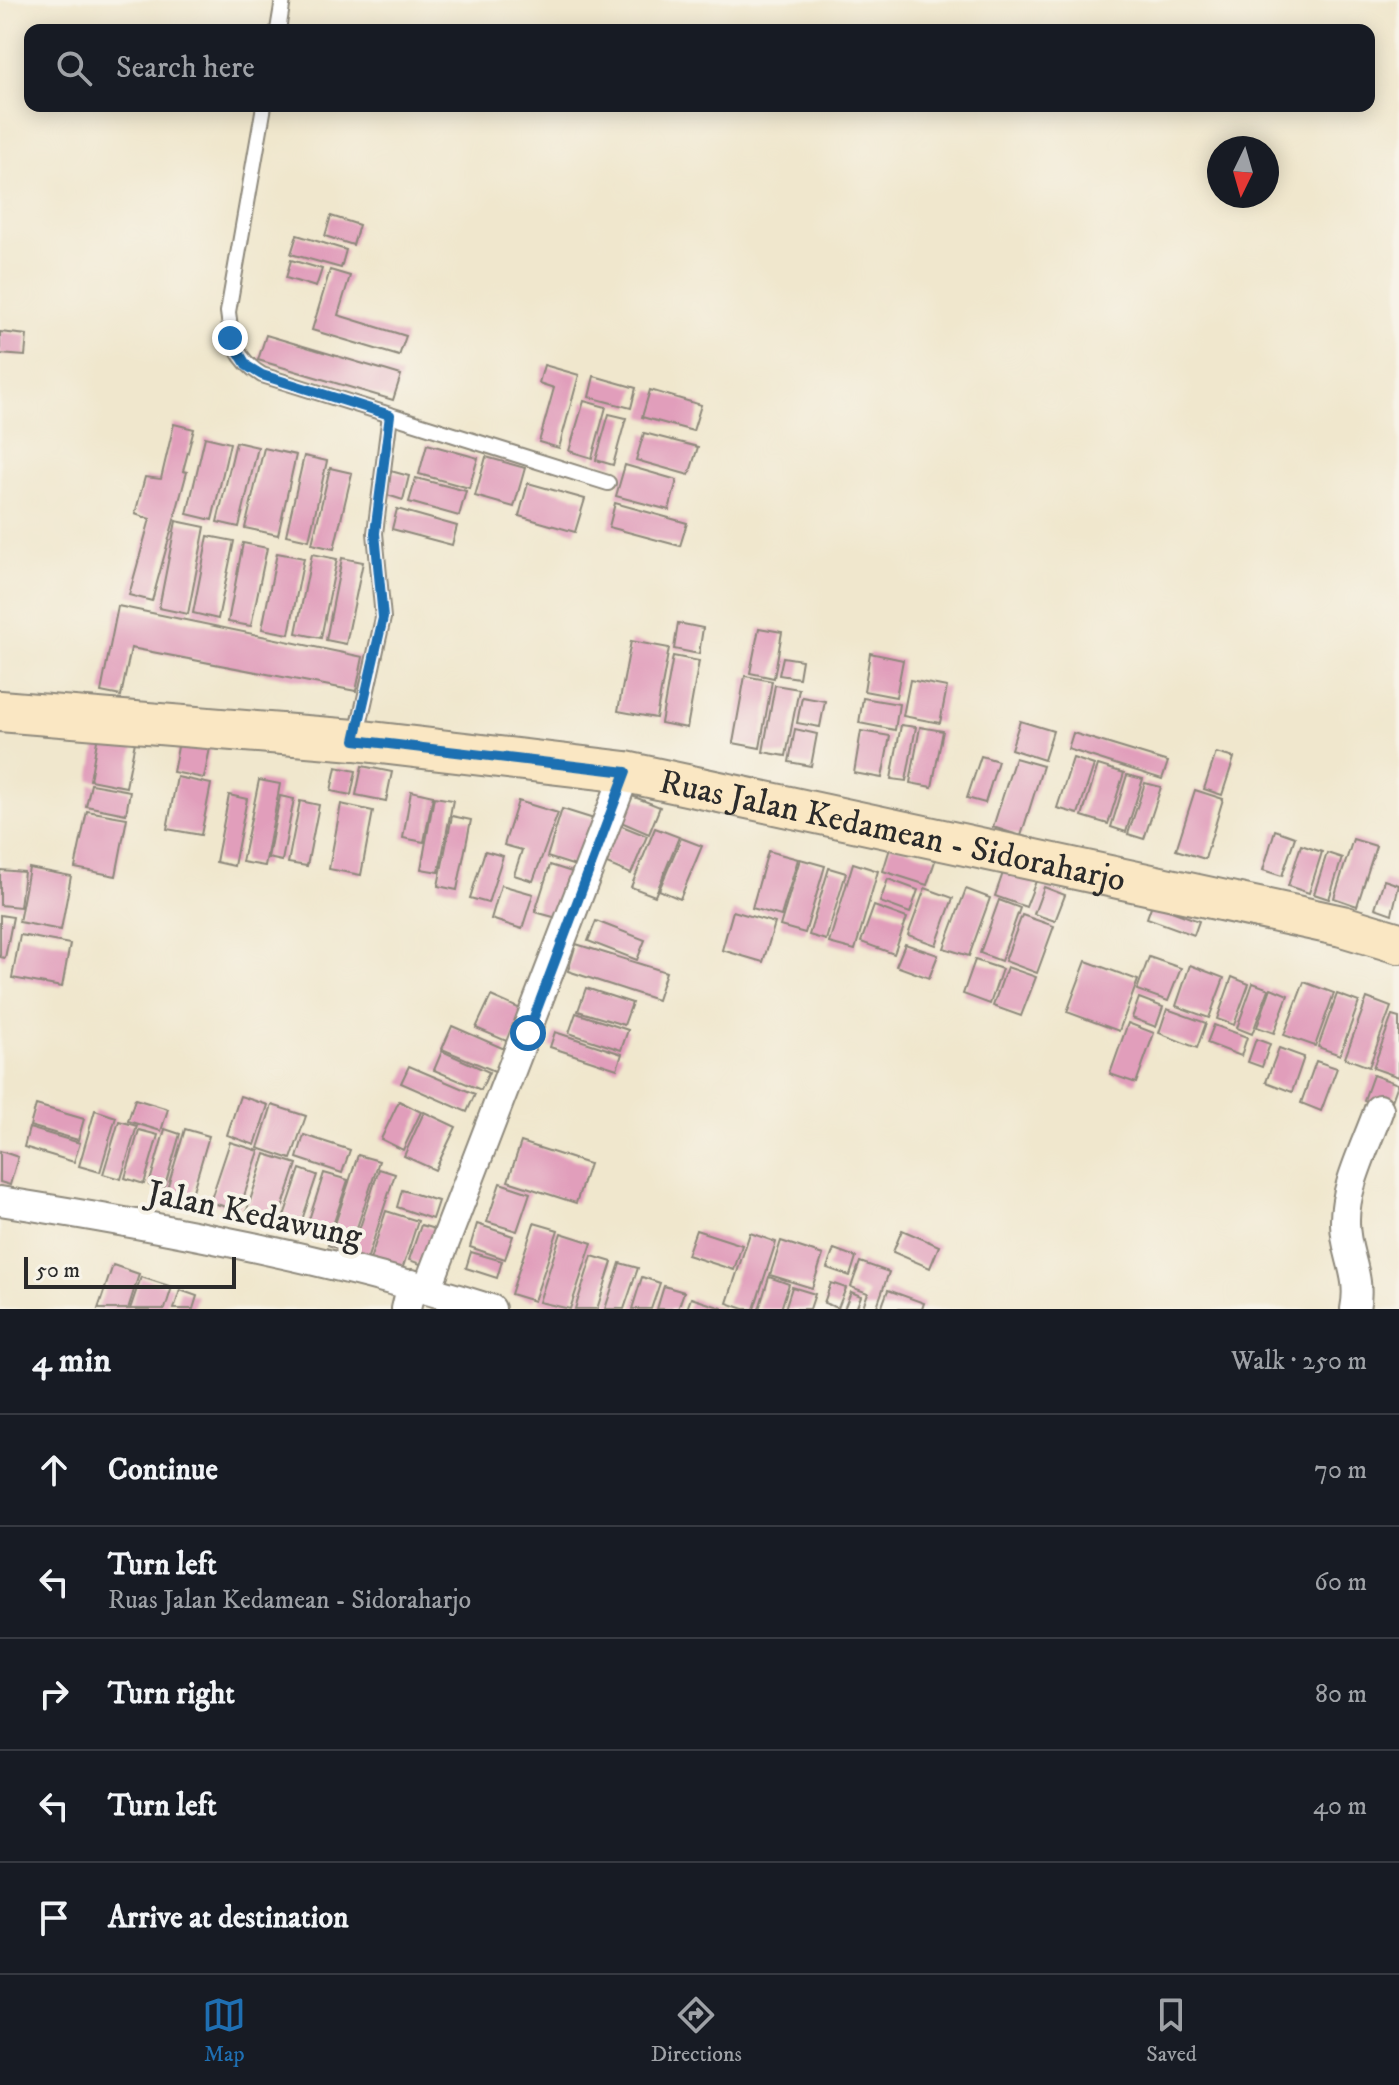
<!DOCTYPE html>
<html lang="en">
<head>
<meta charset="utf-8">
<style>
  :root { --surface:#171b24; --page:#242831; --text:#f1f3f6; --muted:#9ea1a6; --line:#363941; --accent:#1f6fb2 }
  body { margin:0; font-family:"IM FELL DW Pica",serif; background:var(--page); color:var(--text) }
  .compass { position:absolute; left:1207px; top:136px; width:72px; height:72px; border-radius:50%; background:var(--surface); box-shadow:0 4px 20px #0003; rotate:185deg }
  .scale { position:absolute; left:24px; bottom:20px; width:212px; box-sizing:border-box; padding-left:8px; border:4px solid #2b2b2b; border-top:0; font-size:22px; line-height:28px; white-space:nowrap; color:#2b2b2b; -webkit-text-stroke:6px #f7f3e8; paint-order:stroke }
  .stop { position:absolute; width:24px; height:24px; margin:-18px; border:6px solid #1f6fb2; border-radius:50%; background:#fff }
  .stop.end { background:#1f6fb2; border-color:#fff; box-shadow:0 2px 8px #0008 }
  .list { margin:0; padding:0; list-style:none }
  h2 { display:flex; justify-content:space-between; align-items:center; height:104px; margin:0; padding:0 32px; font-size:34px }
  h2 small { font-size:26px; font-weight:400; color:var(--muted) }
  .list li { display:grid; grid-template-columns:52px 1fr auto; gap:24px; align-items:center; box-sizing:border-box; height:112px; padding:0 32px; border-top:2px solid var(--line) }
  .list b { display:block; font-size:30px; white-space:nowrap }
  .list p { margin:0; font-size:26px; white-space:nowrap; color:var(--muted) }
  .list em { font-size:26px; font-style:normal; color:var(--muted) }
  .icon { flex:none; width:44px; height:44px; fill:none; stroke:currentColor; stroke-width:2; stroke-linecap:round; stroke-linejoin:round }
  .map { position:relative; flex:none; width:1399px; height:1309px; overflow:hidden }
  .search { position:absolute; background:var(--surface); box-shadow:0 4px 20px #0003; left:24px; right:24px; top:24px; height:88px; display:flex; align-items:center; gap:20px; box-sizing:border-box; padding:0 28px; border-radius:16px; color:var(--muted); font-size:30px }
  .sheet { height:664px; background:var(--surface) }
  nav { display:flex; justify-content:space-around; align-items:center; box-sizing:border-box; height:112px; border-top:2px solid var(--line); background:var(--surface); font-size:22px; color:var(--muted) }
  nav a { display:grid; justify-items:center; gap:4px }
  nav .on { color:var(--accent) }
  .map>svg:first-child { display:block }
  .building { fill:#e19ebb }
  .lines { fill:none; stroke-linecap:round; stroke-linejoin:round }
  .service-casing { stroke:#8e897c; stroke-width:18 }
  .minor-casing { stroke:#8e897c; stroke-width:32 }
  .secondary-casing { stroke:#8e897c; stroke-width:44 }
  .service { stroke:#fff; stroke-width:14 }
  .minor { stroke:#fff; stroke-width:28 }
  .secondary { stroke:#fae7c3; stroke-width:40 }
  .route { stroke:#1f6fb2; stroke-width:10 }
  .labels { text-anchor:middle; stroke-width:8; stroke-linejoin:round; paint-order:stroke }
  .street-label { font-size:34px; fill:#2b2b2b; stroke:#f7f3e8 }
</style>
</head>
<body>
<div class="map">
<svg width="1399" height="1309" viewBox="0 0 1399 1309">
  <rect width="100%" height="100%" fill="#f7f3e8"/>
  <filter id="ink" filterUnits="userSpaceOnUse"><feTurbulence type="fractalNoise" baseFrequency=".0125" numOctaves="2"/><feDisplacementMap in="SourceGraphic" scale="16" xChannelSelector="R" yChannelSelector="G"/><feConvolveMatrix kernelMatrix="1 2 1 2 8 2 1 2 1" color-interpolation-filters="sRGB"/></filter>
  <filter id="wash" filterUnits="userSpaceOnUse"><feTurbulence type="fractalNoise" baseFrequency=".006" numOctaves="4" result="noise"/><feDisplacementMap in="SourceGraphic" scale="32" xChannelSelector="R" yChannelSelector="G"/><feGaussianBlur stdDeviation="1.8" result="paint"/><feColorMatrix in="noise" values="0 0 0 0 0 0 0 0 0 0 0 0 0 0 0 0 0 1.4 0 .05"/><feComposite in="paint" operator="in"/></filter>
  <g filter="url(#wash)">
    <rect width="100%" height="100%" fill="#f0e7cd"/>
    <g id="blocks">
      <!-- building -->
      <g class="building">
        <polygon points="331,216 359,225 353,245 325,236"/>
        <polygon points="297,235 346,250 341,268 291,254"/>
        <polygon points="291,260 322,269 316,287 286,278"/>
        <polygon points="330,270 350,276 338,315 406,336 399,356 312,330"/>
        <polygon points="0,332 27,335 25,356 0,354"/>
        <polygon points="266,335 401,375 393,400 258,360"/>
        <polygon points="544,365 579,375 559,448 539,442 554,388 539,383"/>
        <polygon points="594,376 636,388 631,408 589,397"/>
        <polygon points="650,390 701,405 693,431 642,417"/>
        <polygon points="584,401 606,407 592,458 569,451"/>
        <polygon points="609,414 626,418 613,465 596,460"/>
        <polygon points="174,424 194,429 183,471 187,472 152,601 129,595 150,519 135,514 145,477 161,479"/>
        <polygon points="644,433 698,447 689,475 636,460"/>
        <polygon points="205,437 230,443 212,520 187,514"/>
        <polygon points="236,442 258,447 239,527 217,522"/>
        <polygon points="427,444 478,458 469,488 419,474"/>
        <polygon points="264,448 296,455 278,535 245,528"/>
        <polygon points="304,456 327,461 309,540 286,535"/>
        <polygon points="486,457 525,468 514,507 475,496"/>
        <polygon points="625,465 677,480 669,510 616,496"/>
        <polygon points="330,468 352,473 334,549 312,544"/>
        <polygon points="387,470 409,476 403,500 381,493"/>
        <polygon points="416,478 466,491 459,516 409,502"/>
        <polygon points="528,483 585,499 575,532 519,516"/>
        <polygon points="615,503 687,523 680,546 609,527"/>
        <polygon points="397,509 457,526 452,545 392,529"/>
        <polygon points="176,521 205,527 188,614 159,608"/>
        <polygon points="208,536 234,541 218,619 193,613"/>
        <polygon points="243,543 267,548 251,626 228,622"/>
        <polygon points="277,553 304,558 289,634 262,629"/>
        <polygon points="312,554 337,559 321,638 296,633"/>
        <polygon points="342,558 363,562 346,644 326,640"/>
        <polygon points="118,606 363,657 356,691 131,648 121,696 101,692"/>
        <polygon points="678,623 703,628 699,654 674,649"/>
        <polygon points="759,628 782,632 774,678 750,673"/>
        <polygon points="631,641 669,648 656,718 618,711"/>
        <polygon points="870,653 903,660 896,697 864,691"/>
        <polygon points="673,656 699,661 687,728 661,723"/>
        <polygon points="783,657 802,660 799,678 779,675"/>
        <polygon points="745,676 772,681 760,748 733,743"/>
        <polygon points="910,680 947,687 940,723 903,716"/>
        <polygon points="775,685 799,689 786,756 763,752"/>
        <polygon points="802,697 825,701 820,727 797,723"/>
        <polygon points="863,698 899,704 895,730 859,723"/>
        <polygon points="1020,721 1053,731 1044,760 1011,749"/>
        <polygon points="901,725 916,727 906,781 891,779"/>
        <polygon points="920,727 943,731 932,787 910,783"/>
        <polygon points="795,729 817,734 811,766 789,762"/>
        <polygon points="861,731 890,736 882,778 854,773"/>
        <polygon points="1073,733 1168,762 1162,779 1068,749"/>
        <polygon points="98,735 135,742 126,787 90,780"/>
        <polygon points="179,742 210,748 204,778 173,772"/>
        <polygon points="1216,753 1234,758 1222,795 1204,789"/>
        <polygon points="981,756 998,761 985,803 967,798"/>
        <polygon points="1015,758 1043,766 1021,836 993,827"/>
        <polygon points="1073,758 1094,765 1078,814 1057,808"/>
        <polygon points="1098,765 1124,773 1108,824 1082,816"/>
        <polygon points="362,766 392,772 386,801 356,795"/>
        <polygon points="336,767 356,771 351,795 331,791"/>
        <polygon points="1127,775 1143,779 1126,832 1111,827"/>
        <polygon points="177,777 211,784 201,835 167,829"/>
        <polygon points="259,780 280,784 265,866 242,862"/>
        <polygon points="1145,783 1161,787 1144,839 1128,834"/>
        <polygon points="91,784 130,791 126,814 86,806"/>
        <polygon points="1195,790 1223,799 1205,859 1176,850"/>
        <polygon points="411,791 433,796 424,842 403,838"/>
        <polygon points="229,795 247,799 234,866 216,862"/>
        <polygon points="280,796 294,799 282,861 268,858"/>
        <polygon points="632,796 660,807 649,834 621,822"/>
        <polygon points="434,797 453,800 439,872 421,869"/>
        <polygon points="300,801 319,805 307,866 288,863"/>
        <polygon points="518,801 558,813 533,881 514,875 522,850 504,845"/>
        <polygon points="341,804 373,811 361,875 329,869"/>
        <polygon points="562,809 597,820 582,868 547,857"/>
        <polygon points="87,811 127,818 116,876 75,868"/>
        <polygon points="452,816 471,820 457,890 438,886"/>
        <polygon points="617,824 647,836 631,874 602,862"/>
        <polygon points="655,828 679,837 655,896 631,887"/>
        <polygon points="1275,830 1295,837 1282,876 1263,870"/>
        <polygon points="681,838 702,846 680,899 659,890"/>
        <polygon points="1353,839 1376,846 1357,906 1334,898"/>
        <polygon points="891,845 936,858 927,885 883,871"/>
        <polygon points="1301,845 1322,852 1309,893 1288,886"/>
        <polygon points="485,851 503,856 488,903 470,898"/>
        <polygon points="768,851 798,859 781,916 752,908"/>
        <polygon points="1327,853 1342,858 1329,899 1314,894"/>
        <polygon points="800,859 825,866 805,933 780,926"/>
        <polygon points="853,863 878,871 855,950 829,943"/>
        <polygon points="550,865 575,873 561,919 535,912"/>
        <polygon points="29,868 71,876 61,930 19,922"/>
        <polygon points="829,868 846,873 826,940 809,935"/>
        <polygon points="0,870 24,872 20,907 0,905"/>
        <polygon points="1004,870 1036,881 1026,907 995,896"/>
        <polygon points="888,879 918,890 910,913 880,902"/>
        <polygon points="1384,880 1399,885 1392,914 1375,908"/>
        <polygon points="501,885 533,894 522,929 491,919"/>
        <polygon points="1044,887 1065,895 1055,921 1034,914"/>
        <polygon points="925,888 953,898 936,945 908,935"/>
        <polygon points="966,889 990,898 969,956 944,948"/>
        <polygon points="999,900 1020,908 1001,961 980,953"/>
        <polygon points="1152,904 1199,921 1194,935 1147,918"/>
        <polygon points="874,906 907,918 894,954 861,942"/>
        <polygon points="733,911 775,923 763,962 722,950"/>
        <polygon points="0,915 13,917 5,958 0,957"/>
        <polygon points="1022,915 1054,926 1037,973 1005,961"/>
        <polygon points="596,921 645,940 637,960 588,941"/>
        <polygon points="20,935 70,944 62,987 12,978"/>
        <polygon points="576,944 666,972 657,1000 568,971"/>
        <polygon points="905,944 938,955 929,978 896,966"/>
        <polygon points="1149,957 1181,968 1168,1001 1137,990"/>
        <polygon points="975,960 1002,969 990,1004 963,994"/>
        <polygon points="1086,961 1138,980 1119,1031 1067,1012"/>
        <polygon points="1190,965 1224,978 1209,1018 1176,1006"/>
        <polygon points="1007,967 1036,977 1021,1016 993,1006"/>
        <polygon points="1232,977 1249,984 1234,1025 1217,1019"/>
        <polygon points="1304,982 1334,993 1315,1046 1284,1035"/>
        <polygon points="1253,983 1269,989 1252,1034 1237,1028"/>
        <polygon points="586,988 632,1003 624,1025 578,1011"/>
        <polygon points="1271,988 1288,995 1274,1033 1257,1027"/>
        <polygon points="1337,994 1359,1002 1340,1055 1318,1047"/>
        <polygon points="491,996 525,1011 511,1043 476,1028"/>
        <polygon points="1139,998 1163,1007 1156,1027 1132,1018"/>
        <polygon points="1367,998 1391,1007 1369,1067 1345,1058"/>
        <polygon points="1167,1009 1206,1023 1197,1048 1159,1033"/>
        <polygon points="576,1013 628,1030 621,1050 569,1033"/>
        <polygon points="1392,1016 1399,1018 1399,1077 1373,1068"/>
        <polygon points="1128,1023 1154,1033 1136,1083 1110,1074"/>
        <polygon points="1214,1025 1247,1037 1241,1056 1207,1043"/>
        <polygon points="452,1026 507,1050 497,1072 442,1049"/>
        <polygon points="555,1032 622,1054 617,1069 550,1047"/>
        <polygon points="1256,1039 1270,1044 1262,1067 1248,1062"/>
        <polygon points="1279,1048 1304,1057 1292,1092 1266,1082"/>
        <polygon points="442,1051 489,1072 481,1090 434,1070"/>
        <polygon points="1316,1061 1337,1068 1321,1111 1301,1103"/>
        <polygon points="409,1066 475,1094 467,1112 401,1083"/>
        <polygon points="1373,1075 1398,1084 1389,1109 1364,1100"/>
        <polygon points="240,1096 268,1105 255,1145 227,1135"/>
        <polygon points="135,1099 168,1109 161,1131 128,1121"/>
        <polygon points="399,1101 421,1112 403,1150 381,1139"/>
        <polygon points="36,1105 84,1119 78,1140 30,1126"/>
        <polygon points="272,1105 306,1116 291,1159 258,1148"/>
        <polygon points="95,1110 116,1117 100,1172 79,1166"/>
        <polygon points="424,1112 456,1127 435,1170 404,1156"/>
        <polygon points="119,1121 137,1126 121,1179 103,1174"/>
        <polygon points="29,1128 80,1143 74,1162 24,1147"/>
        <polygon points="165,1129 180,1134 164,1189 149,1185"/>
        <polygon points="185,1129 209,1136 189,1204 165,1196"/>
        <polygon points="139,1130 158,1135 144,1184 125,1178"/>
        <polygon points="304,1135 350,1150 342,1173 297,1158"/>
        <polygon points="230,1142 259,1151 239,1211 210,1202"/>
        <polygon points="521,1142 589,1164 576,1203 508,1181"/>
        <polygon points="0,1151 18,1157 10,1185 0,1182"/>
        <polygon points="265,1154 297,1164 278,1220 247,1210"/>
        <polygon points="358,1155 379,1161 349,1252 328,1245"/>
        <polygon points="300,1169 317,1175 300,1226 283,1219"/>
        <polygon points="379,1169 395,1174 367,1260 351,1255"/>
        <polygon points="324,1173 348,1180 329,1237 306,1229"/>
        <polygon points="500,1183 530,1193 517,1231 487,1222"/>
        <polygon points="402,1190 438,1201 432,1219 397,1207"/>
        <polygon points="386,1211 418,1221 401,1273 369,1263"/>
        <polygon points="534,1223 558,1230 534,1301 511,1294"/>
        <polygon points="477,1224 513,1236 505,1259 470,1247"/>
        <polygon points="421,1225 438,1230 426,1266 409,1260"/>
        <polygon points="696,1230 742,1245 734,1270 687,1255"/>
        <polygon points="902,1230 939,1246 930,1268 893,1252"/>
        <polygon points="561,1233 592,1243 570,1309 539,1302"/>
        <polygon points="750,1233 776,1242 754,1309 744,1309 727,1303"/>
        <polygon points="781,1241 823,1255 812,1288 770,1275"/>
        <polygon points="834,1249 856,1257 850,1276 827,1268"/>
        <polygon points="471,1252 502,1261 497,1278 466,1268"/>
        <polygon points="592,1256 612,1262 597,1309 575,1309"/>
        <polygon points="860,1262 889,1272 876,1309 862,1309 868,1293 851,1287"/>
        <polygon points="620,1263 638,1268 624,1309 605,1309"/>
        <polygon points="113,1265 139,1274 128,1309 98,1309"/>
        <polygon points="141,1277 172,1287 165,1309 130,1309"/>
        <polygon points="642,1277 660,1283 651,1309 632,1309"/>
        <polygon points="769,1277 789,1284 781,1309 759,1309"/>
        <polygon points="831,1283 846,1288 838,1308 824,1303"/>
        <polygon points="664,1286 684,1292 678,1309 657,1309"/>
        <polygon points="792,1287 815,1294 810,1309 785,1309"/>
        <polygon points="180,1290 197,1296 193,1309 174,1309"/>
        <polygon points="888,1290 924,1303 922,1309 881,1309"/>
        <polygon points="851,1292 861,1296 856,1309 844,1309"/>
        <polygon points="691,1298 722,1308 722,1309 687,1309"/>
      </g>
    </g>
  </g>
  <g filter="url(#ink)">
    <use href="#blocks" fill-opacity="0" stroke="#8e897c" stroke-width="2"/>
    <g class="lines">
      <!-- service casing -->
      <g class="service-casing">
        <g id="service">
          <polyline points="278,30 283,0"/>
          <path d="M264,106L228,312C231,341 237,360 262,375L608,483"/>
          <polyline points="356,739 383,618 375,533 390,415"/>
        </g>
      </g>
      <!-- minor casing -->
      <g class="minor-casing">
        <g id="minor">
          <path d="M0,1201C165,1227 332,1259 491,1309"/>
          <polyline points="427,1289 626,772"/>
          <polyline points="406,1309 412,1284"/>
          <path d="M1355,1309C1362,1275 1345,1255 1345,1223C1344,1186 1367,1144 1379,1109"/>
        </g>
      </g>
      <!-- secondary casing -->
      <g class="secondary-casing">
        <g id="secondary">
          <path id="s1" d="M0,711L355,740L626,772L1342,926L1399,943"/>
        </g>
      </g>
      <!-- service -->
      <use href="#service" class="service"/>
      <!-- minor -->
      <use href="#minor" class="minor"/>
      <!-- secondary -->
      <use href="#secondary" class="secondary"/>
    </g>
  </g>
  <g class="lines" filter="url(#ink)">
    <!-- route -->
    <polyline class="route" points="230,338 247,366 262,375 390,415 375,533 383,618 355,740 626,772 528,1033"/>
  </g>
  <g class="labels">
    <!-- street labels -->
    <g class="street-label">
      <text dy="12" stroke="none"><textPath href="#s1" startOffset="902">Ruas Jalan Kedamean - Sidoraharjo</textPath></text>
      <text transform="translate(255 1213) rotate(12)" y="12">Jalan Kedawung</text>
    </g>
  </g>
</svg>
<svg class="compass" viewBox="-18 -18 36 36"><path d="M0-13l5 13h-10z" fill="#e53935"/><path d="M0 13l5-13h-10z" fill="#9ea1a6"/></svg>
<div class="scale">50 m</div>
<div class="stop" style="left:528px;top:1033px"></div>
<div class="stop end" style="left:230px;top:338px"></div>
<div class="search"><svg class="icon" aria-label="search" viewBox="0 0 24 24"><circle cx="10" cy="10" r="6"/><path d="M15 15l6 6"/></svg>Search here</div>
</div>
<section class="sheet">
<h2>4 min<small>Walk · 250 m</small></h2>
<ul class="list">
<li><svg class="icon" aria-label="ahead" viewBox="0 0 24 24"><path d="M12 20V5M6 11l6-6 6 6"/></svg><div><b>Continue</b></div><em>70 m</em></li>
<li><svg class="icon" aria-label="left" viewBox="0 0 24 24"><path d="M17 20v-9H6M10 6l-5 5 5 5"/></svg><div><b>Turn left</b><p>Ruas Jalan Kedamean - Sidoraharjo</p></div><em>60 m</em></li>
<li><svg class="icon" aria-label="right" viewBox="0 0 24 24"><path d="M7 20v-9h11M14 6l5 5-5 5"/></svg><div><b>Turn right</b></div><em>80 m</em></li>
<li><svg class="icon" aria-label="left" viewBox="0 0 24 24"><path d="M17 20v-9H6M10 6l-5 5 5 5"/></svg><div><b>Turn left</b></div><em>40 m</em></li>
<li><svg class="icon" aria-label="arrive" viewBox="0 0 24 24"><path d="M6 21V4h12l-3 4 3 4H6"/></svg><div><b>Arrive at destination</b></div></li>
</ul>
</section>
<nav>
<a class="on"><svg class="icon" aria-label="map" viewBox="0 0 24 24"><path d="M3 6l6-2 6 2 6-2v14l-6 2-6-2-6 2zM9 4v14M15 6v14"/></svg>Map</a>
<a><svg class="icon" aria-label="directions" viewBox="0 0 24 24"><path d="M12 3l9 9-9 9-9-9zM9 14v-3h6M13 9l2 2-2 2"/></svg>Directions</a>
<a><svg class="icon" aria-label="saved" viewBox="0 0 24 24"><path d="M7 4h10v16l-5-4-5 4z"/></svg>Saved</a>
</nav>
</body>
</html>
